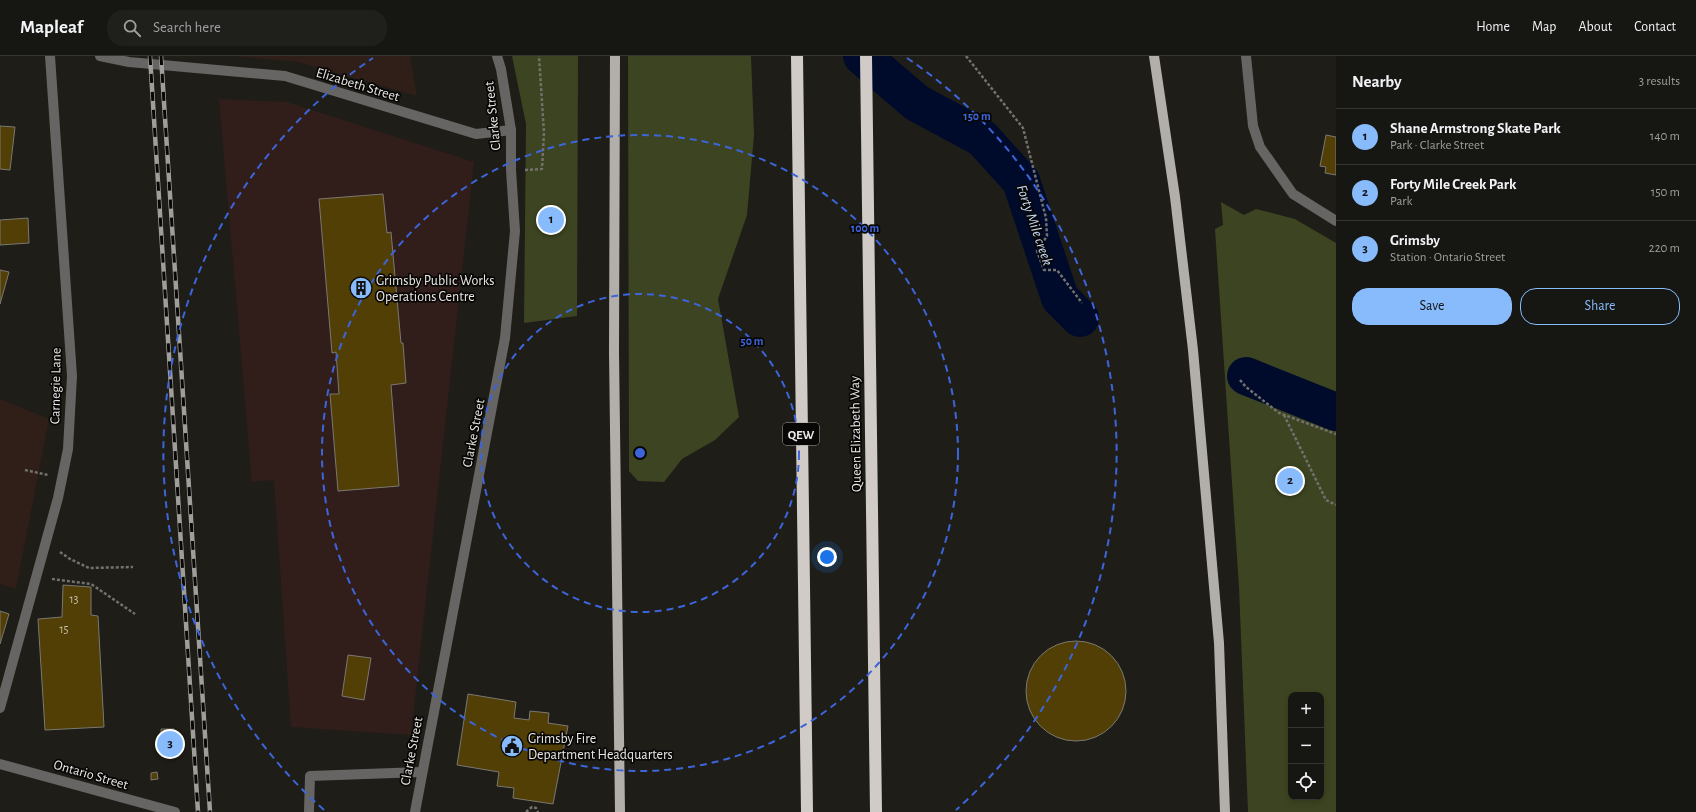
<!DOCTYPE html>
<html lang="en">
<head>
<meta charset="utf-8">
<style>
  :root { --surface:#161612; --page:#1f1f1b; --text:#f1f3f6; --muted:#9e9f9f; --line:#353532; --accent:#87bbfb }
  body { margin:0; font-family:"Alegreya Sans",sans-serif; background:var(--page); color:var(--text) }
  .controls { position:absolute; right:12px; bottom:12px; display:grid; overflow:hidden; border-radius:8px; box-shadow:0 2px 6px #0003 }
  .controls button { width:36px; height:36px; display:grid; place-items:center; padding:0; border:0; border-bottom:1px solid var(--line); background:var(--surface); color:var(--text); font:20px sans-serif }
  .you { position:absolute; left:827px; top:501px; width:14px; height:14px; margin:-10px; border:3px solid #fff; border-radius:50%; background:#1a73e8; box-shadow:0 0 0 6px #1a73e833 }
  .badge { display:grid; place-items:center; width:26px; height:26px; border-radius:50%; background:var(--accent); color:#111; font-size:13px; font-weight:700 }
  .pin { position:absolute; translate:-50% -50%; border:2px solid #fff; box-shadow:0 1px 4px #0006 }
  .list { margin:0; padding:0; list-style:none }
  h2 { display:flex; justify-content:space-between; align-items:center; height:52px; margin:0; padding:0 16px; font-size:17px }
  h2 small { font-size:13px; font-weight:400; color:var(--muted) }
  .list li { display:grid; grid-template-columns:26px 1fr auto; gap:12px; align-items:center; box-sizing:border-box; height:56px; padding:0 16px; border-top:1px solid var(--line) }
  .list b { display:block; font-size:15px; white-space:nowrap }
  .list p { margin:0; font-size:13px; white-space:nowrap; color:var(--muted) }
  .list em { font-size:13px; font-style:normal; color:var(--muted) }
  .actions { display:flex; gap:8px; padding:12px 16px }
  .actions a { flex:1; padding:9px 0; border:1px solid var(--accent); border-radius:16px; text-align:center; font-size:14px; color:var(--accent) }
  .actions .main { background:var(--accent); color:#111 }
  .icon { flex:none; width:22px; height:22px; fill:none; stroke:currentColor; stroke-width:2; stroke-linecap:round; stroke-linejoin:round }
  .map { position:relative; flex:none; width:1336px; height:756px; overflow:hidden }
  header { display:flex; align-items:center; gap:24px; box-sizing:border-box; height:56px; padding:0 20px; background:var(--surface); border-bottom:1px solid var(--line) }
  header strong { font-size:19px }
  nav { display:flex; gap:22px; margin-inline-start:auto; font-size:14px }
  .search { width:280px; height:36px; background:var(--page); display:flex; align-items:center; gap:10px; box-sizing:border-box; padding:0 14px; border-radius:16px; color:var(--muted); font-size:15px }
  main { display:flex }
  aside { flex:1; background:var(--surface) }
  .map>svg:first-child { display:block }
  .commercial { fill:#301f18 }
  .industrial { fill:#311e1b }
  .green { fill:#3d4421; fill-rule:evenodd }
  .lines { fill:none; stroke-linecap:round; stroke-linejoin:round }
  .river { stroke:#000b2c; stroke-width:38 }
  .building { fill:#513f05; stroke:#7b7873 }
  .path { stroke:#72716d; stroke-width:2.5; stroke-dasharray:3 2; stroke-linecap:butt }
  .minor { stroke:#676563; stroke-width:10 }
  .major { stroke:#b2aeaa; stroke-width:10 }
  .highway { stroke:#d0cbc6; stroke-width:12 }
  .rail-casing { stroke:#9f9e9a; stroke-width:4.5 }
  .rail { stroke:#080706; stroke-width:3; stroke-dasharray:9; stroke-linecap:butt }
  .ring { fill:none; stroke:#3c65da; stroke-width:2; stroke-dasharray:7 5 }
  .labels { text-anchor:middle; stroke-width:3.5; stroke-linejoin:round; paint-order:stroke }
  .number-label { font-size:12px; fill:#c3bead }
  .shield { fill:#080706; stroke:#a6a4a2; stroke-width:1 }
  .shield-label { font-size:13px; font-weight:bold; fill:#e9e8e5 }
  .street-label { font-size:14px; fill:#e9e8e5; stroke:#080706 }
  .poi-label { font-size:14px; fill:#e9e8e5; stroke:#080706; text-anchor:start }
  .water-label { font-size:15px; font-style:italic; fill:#c7ddfc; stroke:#080706 }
  .centre { fill:#3c65da; stroke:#080706; stroke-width:2 }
  .ring-label { font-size:12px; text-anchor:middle; font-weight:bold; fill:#3c65da; stroke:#080706; stroke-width:3.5; stroke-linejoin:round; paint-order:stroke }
</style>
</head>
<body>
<header>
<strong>Mapleaf</strong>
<div class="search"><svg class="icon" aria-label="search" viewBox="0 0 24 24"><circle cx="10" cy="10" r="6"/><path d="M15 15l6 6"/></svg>Search here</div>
<nav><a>Home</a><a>Map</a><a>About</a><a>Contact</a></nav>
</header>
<main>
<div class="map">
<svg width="1336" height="756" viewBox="0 0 1336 756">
  <rect width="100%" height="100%" fill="#1e1d18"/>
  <!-- commercial -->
  <g class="commercial">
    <polygon points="234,0 410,0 417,40 298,6"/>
    <polygon points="0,343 49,363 16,533 0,528"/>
  </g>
  <!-- industrial -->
  <polygon class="industrial" points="219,43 287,46 474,106 411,679 291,671 274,424 252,426"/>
  <!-- green -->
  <g class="green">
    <polygon points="512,0 578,0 577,260 524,267 526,68"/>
    <polygon points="628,0 751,0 754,79 747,159 718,243 739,361 715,384 682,403 664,426 638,425 629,415"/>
    <path d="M1221,146L1244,159L1256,153L1295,163L1336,187V756H1248L1239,531L1215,173L1223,169ZM1291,639H1321V741H1291Z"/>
  </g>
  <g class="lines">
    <!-- river -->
    <g class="river">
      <polyline points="862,0 917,47 982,82 1021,125 1060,242 1080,262"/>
      <polyline points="1246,320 1336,356"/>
    </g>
  </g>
  <!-- building -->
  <g class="building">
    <polygon points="0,70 15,71 10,114 0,113"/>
    <polygon points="1326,79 1336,81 1336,119 1325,117 1326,111 1320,110"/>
    <polygon points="383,138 387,177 391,176 401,287 403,287 406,327 391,329 399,430 338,435 330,338 339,338 336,296 332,297 319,143"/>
    <polygon points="28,162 29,187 0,189 0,164"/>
    <polygon points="0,214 9,216 0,248"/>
    <polygon points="63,529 91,531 91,559 98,560 104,671 45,674 38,563 62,561"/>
    <polygon points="0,555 9,558 0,588"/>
    <circle cx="1076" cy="635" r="50"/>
    <polygon points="348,599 371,602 364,644 342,640"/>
    <polygon points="468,638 516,646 514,662 529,664 530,655 549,657 548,667 568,670 553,748 513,742 514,732 497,730 499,716 457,709"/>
    <polygon points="161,673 174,673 174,685 167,685 167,694 161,694"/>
    <polygon points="157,716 158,723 151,724 151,717"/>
  </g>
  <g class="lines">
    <!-- path -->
    <g class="path">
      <polyline points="966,0 1023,72 1046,162 1047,180 1037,195 1044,214 1057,214 1082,247"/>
      <polyline points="525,114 542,113 544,77 539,0"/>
      <polyline points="1240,324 1246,331 1279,357 1336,378"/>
      <polyline points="1284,359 1326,444 1336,449"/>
      <polyline points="25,414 48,419"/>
      <polyline points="60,496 70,503 89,512 133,511"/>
      <polyline points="52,523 91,528 135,558"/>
      <polyline points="526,756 532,751 536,752 538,756"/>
    </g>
    <!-- minor -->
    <g class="minor">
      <polyline points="100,0 129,6 285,20 476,78 511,74"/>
      <polyline points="1246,0 1253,70 1260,91 1293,138 1336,165"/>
      <polyline points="0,652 58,442 68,393 72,320 50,0"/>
      <polyline points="0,708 175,756"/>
      <polyline points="309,756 310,720 421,716"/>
      <polyline points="415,756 505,282 515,175 511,114 511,74 501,13 497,0"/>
    </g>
    <!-- major -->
    <g class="major">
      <polyline points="615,0 614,296 620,756"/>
      <polyline points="1154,0 1175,141 1193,294 1219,587 1225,756"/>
    </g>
    <!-- highway -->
    <g class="highway">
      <polyline points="797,0 807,756"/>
      <polyline points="866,0 876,756"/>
    </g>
    <!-- rail casing -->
    <g class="rail-casing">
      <g id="rail">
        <polyline points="150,0 198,756"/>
        <polyline points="161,0 210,756"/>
      </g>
    </g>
    <!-- rail -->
    <use href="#rail" class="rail"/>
  </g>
  <!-- distance rings -->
  <g class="ring">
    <circle cx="640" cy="397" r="159"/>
    <circle cx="640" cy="397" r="318"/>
    <path d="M324 754A477 477 0 0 1 373 2M907 2A477 477 0 0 1 956 754"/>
  </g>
  <!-- icons -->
  <defs>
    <g id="building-disc" transform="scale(1.15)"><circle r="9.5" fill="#87bbfb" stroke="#080706"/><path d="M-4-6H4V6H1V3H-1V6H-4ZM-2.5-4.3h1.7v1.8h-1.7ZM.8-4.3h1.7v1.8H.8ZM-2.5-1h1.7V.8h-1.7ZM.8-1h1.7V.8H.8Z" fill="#111"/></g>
    <g id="civic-disc" transform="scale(1.15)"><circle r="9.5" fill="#87bbfb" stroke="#080706"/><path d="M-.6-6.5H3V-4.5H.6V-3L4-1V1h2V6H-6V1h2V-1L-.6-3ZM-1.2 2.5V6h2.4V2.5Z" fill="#111"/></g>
  </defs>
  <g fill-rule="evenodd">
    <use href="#building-disc" x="361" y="232"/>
    <use href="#civic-disc" x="512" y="690"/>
  </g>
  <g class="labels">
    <!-- number labels -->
    <g class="number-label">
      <text x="74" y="547">13</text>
      <text x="64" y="577">15</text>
    </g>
    <!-- shield labels -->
    <rect class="shield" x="783" y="367" width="36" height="22" rx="3"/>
    <g class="shield-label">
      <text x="801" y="383">QEW</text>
    </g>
    <!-- street labels -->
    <g class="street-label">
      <text transform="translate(358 28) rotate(17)" y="5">Elizabeth Street</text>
      <text transform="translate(492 60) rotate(-96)" y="5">Clarke Street</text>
      <text transform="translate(55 330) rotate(-89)" y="5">Carnegie Lane</text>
      <text transform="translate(473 377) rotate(-79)" y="5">Clarke Street</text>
      <text transform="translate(855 378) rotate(-91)" y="5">Queen Elizabeth Way</text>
      <text transform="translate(411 695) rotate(-79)" y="5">Clarke Street</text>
      <text transform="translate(91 718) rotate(16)" y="5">Ontario Street</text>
    </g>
    <!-- poi labels -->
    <g class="poi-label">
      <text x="376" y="229">Grimsby Public Works<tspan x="376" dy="16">Operations Centre</tspan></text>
      <text x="528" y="687">Grimsby Fire<tspan x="528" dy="16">Department Headquarters</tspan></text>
    </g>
    <!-- water labels -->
    <g class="water-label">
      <text transform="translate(1035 169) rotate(71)" y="5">Forty Mile creek</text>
    </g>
  </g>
  <circle cx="640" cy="397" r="6" class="centre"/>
  <g class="ring-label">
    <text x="977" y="64">150 m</text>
    <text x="865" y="176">100 m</text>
    <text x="752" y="289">50 m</text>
  </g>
</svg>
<div class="controls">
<button>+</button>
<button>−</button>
<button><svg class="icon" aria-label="locate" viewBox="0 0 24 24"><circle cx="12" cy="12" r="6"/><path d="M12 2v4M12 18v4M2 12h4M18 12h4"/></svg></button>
</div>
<div class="you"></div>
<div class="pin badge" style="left:551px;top:164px">1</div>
<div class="pin badge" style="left:1290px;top:425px">2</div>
<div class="pin badge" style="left:170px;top:688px">3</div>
</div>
<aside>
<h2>Nearby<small>3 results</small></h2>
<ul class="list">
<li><span class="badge">1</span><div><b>Shane Armstrong Skate Park</b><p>Park · Clarke Street</p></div><em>140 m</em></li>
<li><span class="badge">2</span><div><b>Forty Mile Creek Park</b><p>Park</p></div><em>150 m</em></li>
<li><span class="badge">3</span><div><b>Grimsby</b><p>Station · Ontario Street</p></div><em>220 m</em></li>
</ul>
<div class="actions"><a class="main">Save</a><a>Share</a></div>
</aside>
</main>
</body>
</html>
